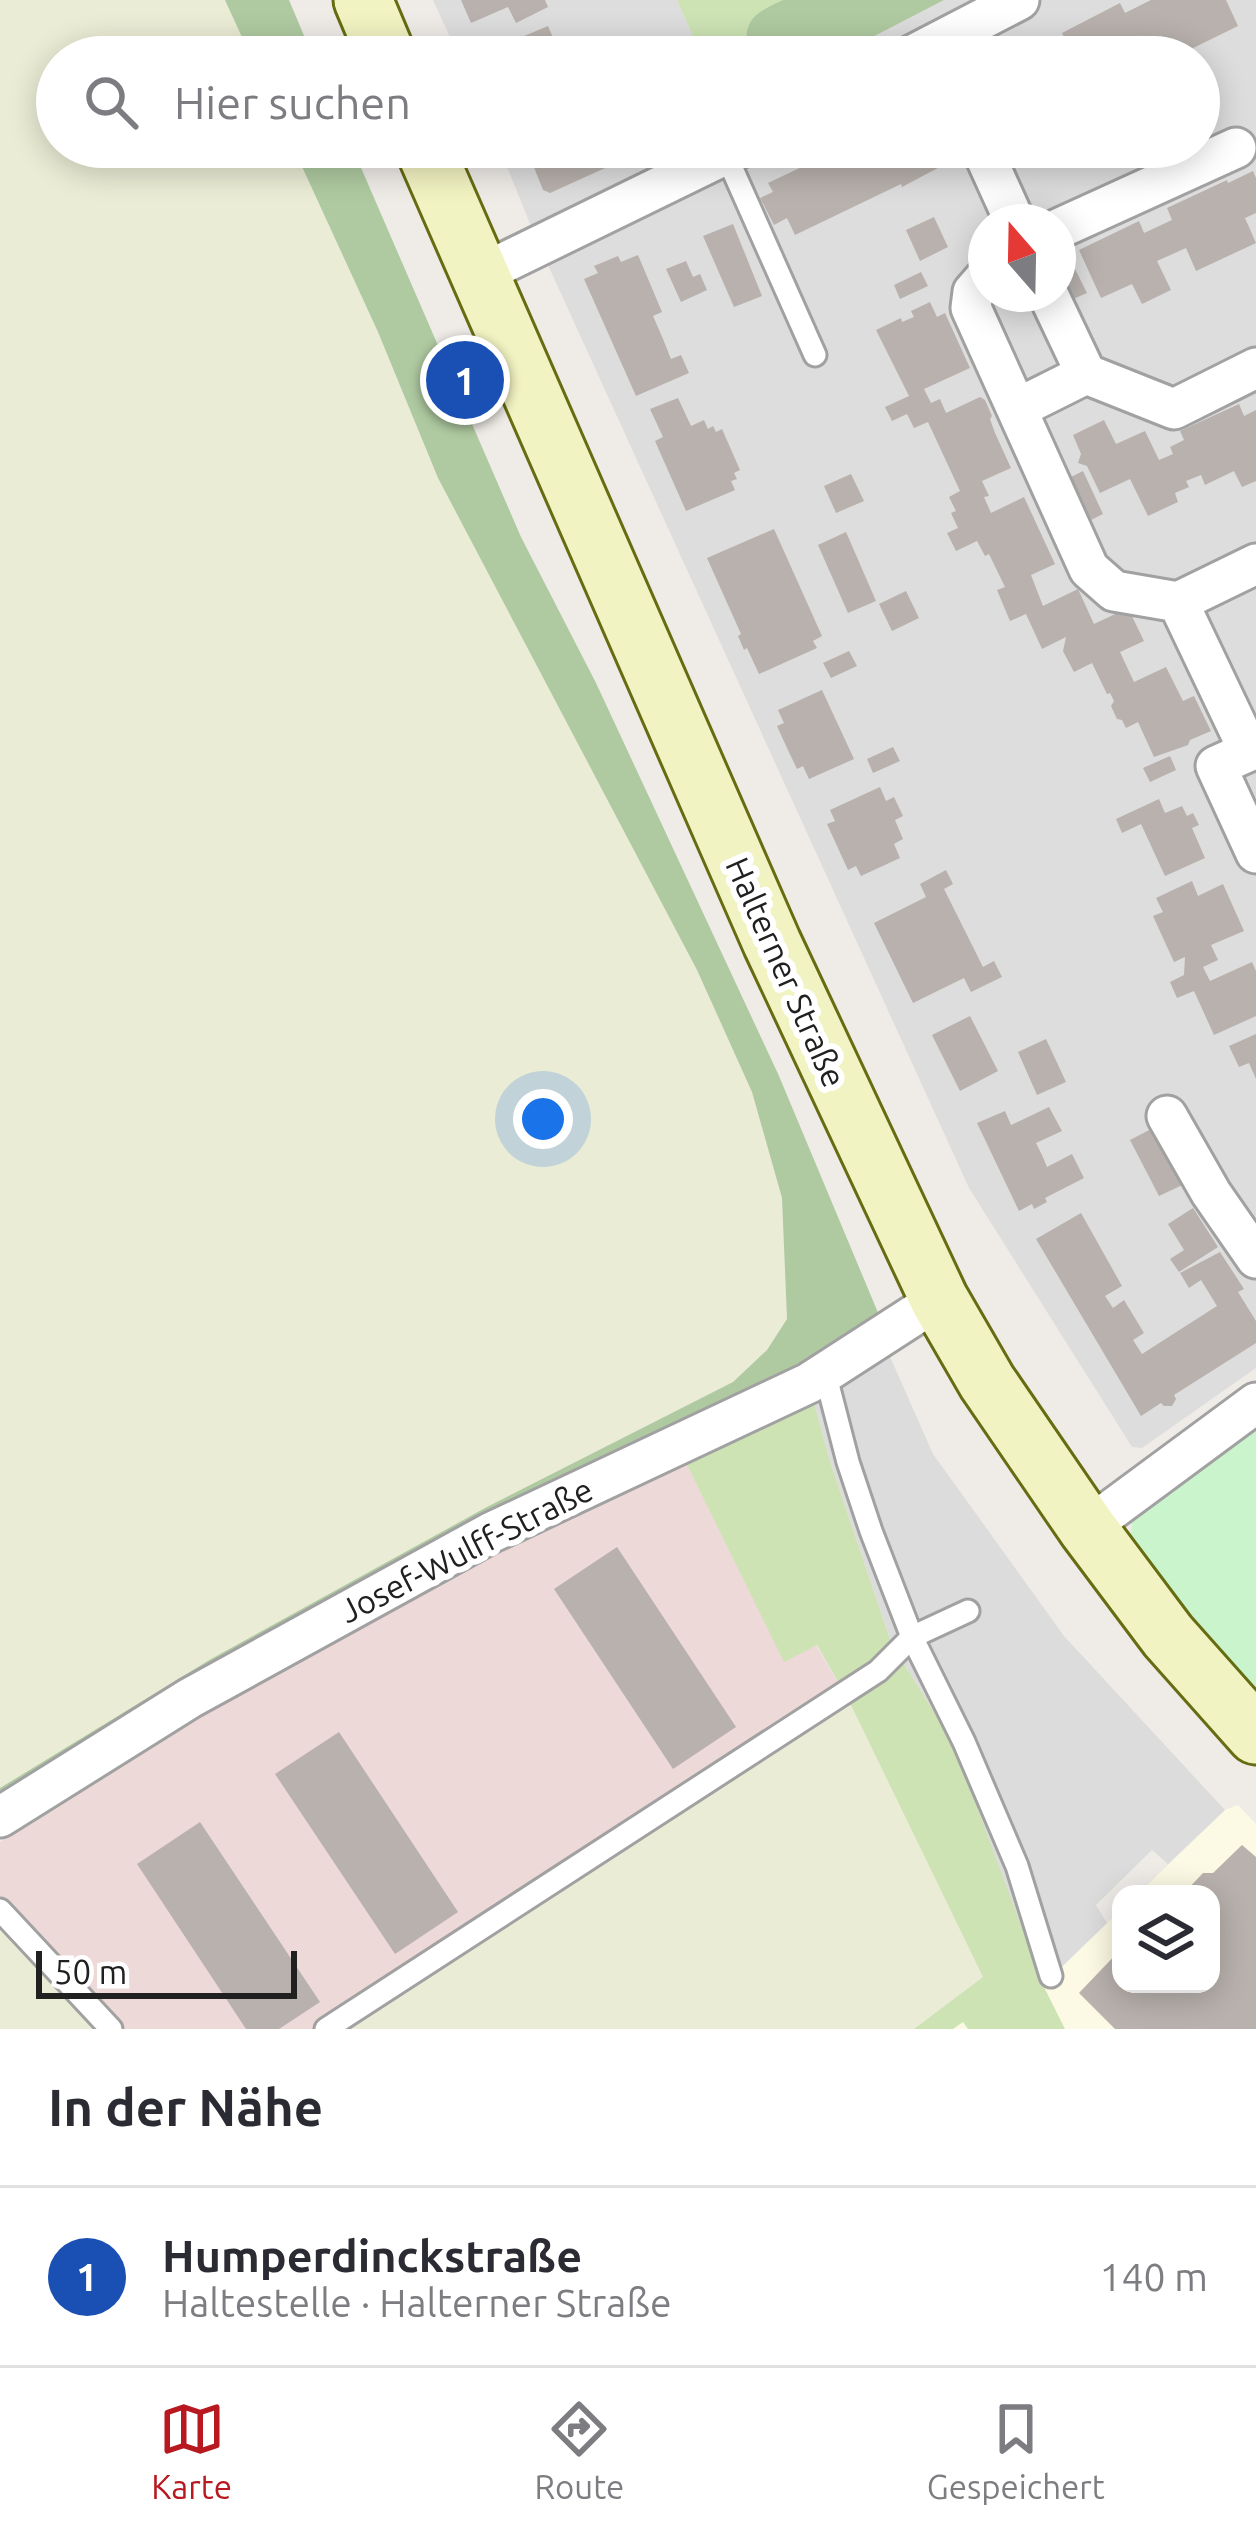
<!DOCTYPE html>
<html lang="de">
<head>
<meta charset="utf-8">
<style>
  :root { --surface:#fff; --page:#f7f7f7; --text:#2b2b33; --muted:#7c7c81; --line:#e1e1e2; --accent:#b8181f }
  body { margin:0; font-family:Ubuntu,sans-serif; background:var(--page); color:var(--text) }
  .controls { position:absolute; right:36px; bottom:36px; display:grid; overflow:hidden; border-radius:24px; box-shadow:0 6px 30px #0003 }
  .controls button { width:108px; height:108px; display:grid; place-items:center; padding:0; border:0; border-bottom:3px solid var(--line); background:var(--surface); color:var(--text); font:60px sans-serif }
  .compass { position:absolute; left:968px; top:204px; width:108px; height:108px; border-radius:50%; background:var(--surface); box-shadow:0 6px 30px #0003; rotate:340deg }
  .scale { position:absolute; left:36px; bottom:30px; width:261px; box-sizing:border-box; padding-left:12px; border:6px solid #202020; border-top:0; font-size:33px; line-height:42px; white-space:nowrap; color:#202020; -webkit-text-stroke:9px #fff; paint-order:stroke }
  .you { position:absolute; left:543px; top:1119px; width:42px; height:42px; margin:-30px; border:9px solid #fff; border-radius:50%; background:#1a73e8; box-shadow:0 0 0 18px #1a73e833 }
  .badge { display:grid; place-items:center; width:78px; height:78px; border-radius:50%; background:var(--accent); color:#fff; font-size:39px; font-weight:700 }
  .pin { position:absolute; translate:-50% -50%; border:6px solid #fff; box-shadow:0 3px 12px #0006 }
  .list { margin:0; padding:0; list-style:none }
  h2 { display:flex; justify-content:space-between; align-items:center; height:156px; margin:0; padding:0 48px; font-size:51px }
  h2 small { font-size:39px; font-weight:400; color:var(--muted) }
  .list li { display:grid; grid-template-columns:78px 1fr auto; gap:36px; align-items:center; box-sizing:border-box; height:180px; padding:0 48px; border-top:3px solid var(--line) }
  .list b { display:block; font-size:45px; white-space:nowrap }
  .list p { margin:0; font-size:39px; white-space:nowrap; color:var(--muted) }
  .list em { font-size:39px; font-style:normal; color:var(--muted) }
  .icon { flex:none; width:66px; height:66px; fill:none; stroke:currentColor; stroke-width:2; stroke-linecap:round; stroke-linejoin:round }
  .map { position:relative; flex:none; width:1256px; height:2029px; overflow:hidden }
  .search { position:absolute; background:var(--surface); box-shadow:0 6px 30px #0003; left:36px; right:36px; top:36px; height:132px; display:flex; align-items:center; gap:30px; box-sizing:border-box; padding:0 42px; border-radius:66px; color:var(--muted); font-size:45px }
  .sheet { height:336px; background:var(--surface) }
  nav { display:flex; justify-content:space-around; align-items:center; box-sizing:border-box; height:168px; border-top:3px solid var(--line); background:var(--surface); font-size:33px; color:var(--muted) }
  nav a { display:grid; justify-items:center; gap:6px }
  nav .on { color:var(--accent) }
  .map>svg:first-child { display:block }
  .residential { fill:#dedddd; fill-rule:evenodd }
  .commercial { fill:#eed9d9 }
  .education { fill:#fcfae4 }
  .farmland { fill:#ebecd5 }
  .grass { fill:#cde3b4 }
  .forest { fill:#afcaa1 }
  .park { fill:#caf4cc }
  .parking { fill:#dcdcdc }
  .building { fill:#b8b1ad }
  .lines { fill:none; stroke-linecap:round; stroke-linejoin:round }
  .service-casing { stroke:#a1a1a1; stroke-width:27 }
  .minor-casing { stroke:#a1a1a1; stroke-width:45 }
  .secondary-casing { stroke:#666c12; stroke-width:63 }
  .service { stroke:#fff; stroke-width:21 }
  .minor { stroke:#fff; stroke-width:39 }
  .secondary { stroke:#f2f3c2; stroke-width:57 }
  .labels { text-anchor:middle; stroke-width:12; stroke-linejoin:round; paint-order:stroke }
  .street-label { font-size:33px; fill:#202020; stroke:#fff }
</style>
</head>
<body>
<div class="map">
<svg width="1256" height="2029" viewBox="0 0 1256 2029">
  <rect width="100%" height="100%" fill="#efece8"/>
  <!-- residential -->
  <g class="residential">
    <polygon points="433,0 677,0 702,57 459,57"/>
    <path d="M944,0H1256V1368L1142,1448L1132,1447L969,1188L537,241L499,147H1199V57H834ZM986,222H1058V294H986Z"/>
  </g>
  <!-- commercial -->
  <polygon class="commercial" points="682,1455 784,1661 816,1645 849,1701 351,2029 97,2029 0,1924 0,1842 31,1820 359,1619"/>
  <!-- education -->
  <polygon class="education" points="1238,1805 1256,1824 1256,2029 942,2029 1043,1985 1121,1910 1121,1984 1211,1984 1211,1894 1138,1894 1225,1810"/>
  <!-- farmland -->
  <g class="farmland">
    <polygon points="0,0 225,0 251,57 57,57 57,147 293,147 378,332 438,478 697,970 752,1092 782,1198 787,1319 767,1350 733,1382 485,1508 211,1659 0,1788"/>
    <polygon points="849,1701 983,1977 914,2029 351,2029"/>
    <polygon points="0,1924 97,2029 0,2029"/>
  </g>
  <!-- grass -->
  <g class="grass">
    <path d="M677,0H783C758,12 742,28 749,57H702Z"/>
    <polygon points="811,1392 830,1461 892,1645 952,1740 1010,1879 1043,1985 1065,2029 968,2029 963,2022 953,2029 914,2029 983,1977 849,1701 817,1645 784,1662 682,1455"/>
  </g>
  <!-- forest -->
  <g class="forest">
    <polygon points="225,0 289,0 313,57 251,57"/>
    <path d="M783,0H944L834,57H749C741,22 752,14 783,0Z"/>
    <polygon points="293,147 352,147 521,537 596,683 779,1076 879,1315 806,1360 712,1409 0,1803 0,1788 211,1659 485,1508 733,1382 767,1350 787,1319 782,1198 752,1092 697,970 438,478 378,332"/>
  </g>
  <!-- park -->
  <polygon class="park" points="1256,1421 1256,1696 1247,1694 1129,1545 1135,1503"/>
  <!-- parking -->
  <polygon class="parking" points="884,1343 933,1454 1064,1636 1225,1810 1168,1864 1152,1850 1096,1905 1107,1923 1043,1985 952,1740 892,1645 830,1461 811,1392"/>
  <!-- building -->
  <g class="building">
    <polygon points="461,0 545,0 548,7 516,23 508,7 471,23"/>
    <polygon points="1151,0 1226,0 1238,26 1181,54 1174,40 1160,48 1156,42 1143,49 1147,57 1057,57 1054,51 1068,45 1062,33 1120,3 1125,13"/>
    <polygon points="548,26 560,54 552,57 486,57 488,51"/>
    <polygon points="526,147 620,147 625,159 550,193 543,190"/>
    <polygon points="844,147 965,147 968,152 902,187 901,184 795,235 787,218 774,225 760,198 773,192 768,183"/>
    <polygon points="1253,171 1256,178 1256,213 1245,218 1256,243 1196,271 1186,248 1157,261 1171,290 1142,304 1132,284 1101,298 1079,250 1139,221 1144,233 1172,220 1167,208 1227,180 1228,183"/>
    <polygon points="934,217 948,247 920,261 906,230"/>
    <polygon points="733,224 762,296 734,307 703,236"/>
    <polygon points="638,255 662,312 653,316 663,339 671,359 681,355 689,373 636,396 584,279 598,273 594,266 618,256 621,262"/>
    <polygon points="686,261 693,277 700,274 707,290 681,302 666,269"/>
    <polygon points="1073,265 1087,293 1073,299 1060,272"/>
    <polygon points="921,272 928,286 900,299 894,285"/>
    <polygon points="930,302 937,317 945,313 970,368 924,389 931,403 940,399 946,413 980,397 985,400 992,416 990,419 995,433 1011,468 982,481 989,496 984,497 991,513 1024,497 1055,564 1031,575 1043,606 1078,589 1094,624 1128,608 1144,641 1120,652 1134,682 1166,667 1183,701 1194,696 1211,731 1190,740 1188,745 1154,757 1138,722 1126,728 1122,720 1117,719 1111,706 1114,701 1110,693 1107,694 1092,663 1074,672 1063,651 1066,637 1042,649 1026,614 1010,621 997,590 1005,587 989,554 985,556 977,541 956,551 947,533 958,528 951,513 956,511 949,497 960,491 928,422 914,428 907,414 892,421 885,407 909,396 876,330 901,318 902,322 914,317 911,311"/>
    <polygon points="678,398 691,426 704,420 708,429 713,426 716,432 722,429 740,470 734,473 737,479 731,481 735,490 686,511 655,441 663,437 650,409"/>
    <polygon points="1239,404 1244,416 1256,410 1256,481 1242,487 1234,471 1205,485 1201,475 1186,481 1189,487 1175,493 1178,502 1148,516 1130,479 1100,493 1087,466 1078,463 1081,454 1073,435 1104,420 1116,444 1145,431 1159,460 1173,454 1170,447 1184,440 1180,431"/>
    <polygon points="1083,471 1103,514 1089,521 1069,478"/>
    <polygon points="851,474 864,501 836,513 824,486"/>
    <polygon points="774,529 822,636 813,641 817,648 759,674 747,648 744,650 738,636 741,634 707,558"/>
    <polygon points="846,532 876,601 848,613 818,545"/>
    <polygon points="906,591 919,618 892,631 879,604"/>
    <polygon points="849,651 857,666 831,678 823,663"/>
    <polygon points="822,690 854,759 809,779 803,766 797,769 787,748 777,726 784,723 778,710"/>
    <polygon points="893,747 900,761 873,773 867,759"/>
    <polygon points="1170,756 1176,770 1150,782 1143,768"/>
    <polygon points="880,787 886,801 894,797 903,816 895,820 903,839 894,844 900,858 861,876 856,866 848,870 827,824 835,821 830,810"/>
    <polygon points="1159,799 1165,813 1182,806 1187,816 1193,813 1199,825 1192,828 1205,858 1165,876 1141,824 1122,833 1116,819"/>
    <polygon points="946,870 953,884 944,889 983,967 994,961 1002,977 971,992 964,978 913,1003 874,923 926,897 920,884"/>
    <polygon points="1192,881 1198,896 1223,884 1244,931 1211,945 1218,960 1203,967 1210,981 1252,962 1256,971 1256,1016 1214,1035 1194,991 1177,998 1170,982 1184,975 1185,957 1174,962 1153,916 1163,912 1156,898"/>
    <polygon points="970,1016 998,1071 960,1091 932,1035"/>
    <polygon points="1256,1034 1256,1079 1249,1063 1239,1067 1229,1046"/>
    <polygon points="1046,1039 1066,1082 1037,1095 1018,1052"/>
    <polygon points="1049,1107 1062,1131 1036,1143 1042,1155 1047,1167 1072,1154 1084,1178 1045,1198 1047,1202 1034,1209 1032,1204 1019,1211 977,1123 1005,1111 1011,1125"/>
    <polygon points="1157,1126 1195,1179 1159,1196 1130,1140"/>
    <polygon points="1193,1208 1218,1247 1179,1272 1170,1259 1184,1250 1168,1224"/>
    <polygon points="1081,1213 1122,1286 1105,1296 1113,1308 1124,1300 1144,1333 1133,1340 1142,1354 1217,1306 1201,1280 1189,1288 1180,1273 1220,1252 1244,1289 1238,1292 1256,1321 1256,1343 1174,1395 1176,1399 1172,1406 1164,1406 1161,1403 1141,1416 1036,1239"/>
    <polygon points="617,1547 736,1727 673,1769 554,1589"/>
    <polygon points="339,1732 458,1912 395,1954 275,1774"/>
    <polygon points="200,1822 320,2002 279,2029 246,2029 137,1864"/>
    <polygon points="1242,1845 1256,1857 1256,2029 1115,2029 1079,1993 1121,1949 1121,1984 1211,1984 1211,1894 1183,1894 1203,1873 1213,1873"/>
  </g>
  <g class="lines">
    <!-- service casing -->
    <g class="service-casing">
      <g id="service">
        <polyline points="726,155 815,355"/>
        <polyline points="825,1373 848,1462 871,1531 912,1637 964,1742 1017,1866 1051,1976"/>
        <polyline points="0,1910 111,2029"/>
        <polyline points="326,2029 878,1671 912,1637 968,1611"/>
      </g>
    </g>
    <!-- minor casing -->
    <g class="minor-casing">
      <g id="minor">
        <polyline points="909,57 1019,0"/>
        <polyline points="981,147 1015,222"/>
        <polyline points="1058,229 1236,148"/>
        <polyline points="479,275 741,147"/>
        <polyline points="986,277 973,292 971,308 1089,569 1114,591 1178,602 1249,751"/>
        <polyline points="1048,294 1086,374 1174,409 1256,368"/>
        <polyline points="1018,408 1086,374"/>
        <polyline points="1178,602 1256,564"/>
        <polyline points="1256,748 1216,766 1256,853"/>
        <polyline points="1167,1116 1211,1193 1256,1258"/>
        <polyline points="1087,1528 1256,1403"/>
        <polyline points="0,1817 190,1698 490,1533 809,1383 939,1299"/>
      </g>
    </g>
    <!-- secondary casing -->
    <g class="secondary-casing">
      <g id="secondary">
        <polyline points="363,0 387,57"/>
        <polyline points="424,147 772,943 939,1299 987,1382 1087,1528 1168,1636 1256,1735"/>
      </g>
    </g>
    <!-- service -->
    <use href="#service" class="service"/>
    <!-- minor -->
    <use href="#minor" class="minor"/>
    <!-- secondary -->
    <use href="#secondary" class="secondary"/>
  </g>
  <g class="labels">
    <!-- street labels -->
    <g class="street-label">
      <text transform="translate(786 972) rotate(66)" y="12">Halterner Straße</text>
      <text transform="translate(466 1550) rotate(-27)" y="12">Josef-Wulff-Straße</text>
    </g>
  </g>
</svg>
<div class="controls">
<button><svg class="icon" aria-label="layers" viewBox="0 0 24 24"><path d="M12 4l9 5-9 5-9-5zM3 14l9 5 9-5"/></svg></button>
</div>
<svg class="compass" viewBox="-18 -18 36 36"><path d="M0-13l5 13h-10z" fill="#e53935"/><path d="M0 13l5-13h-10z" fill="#7c7c81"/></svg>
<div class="scale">50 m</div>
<div class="you"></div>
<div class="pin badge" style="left:465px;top:380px;background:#1a4fb4">1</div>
<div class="search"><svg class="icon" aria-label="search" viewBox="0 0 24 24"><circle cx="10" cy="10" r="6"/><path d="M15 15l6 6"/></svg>Hier suchen</div>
</div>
<section class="sheet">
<h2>In der Nähe<small></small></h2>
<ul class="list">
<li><span class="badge" style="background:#1a4fb4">1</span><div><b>Humperdinckstraße</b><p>Haltestelle · Halterner Straße</p></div><em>140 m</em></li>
</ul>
</section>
<nav>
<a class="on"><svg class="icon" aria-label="map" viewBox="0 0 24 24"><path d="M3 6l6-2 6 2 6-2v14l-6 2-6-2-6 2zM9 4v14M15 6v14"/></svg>Karte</a>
<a><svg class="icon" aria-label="directions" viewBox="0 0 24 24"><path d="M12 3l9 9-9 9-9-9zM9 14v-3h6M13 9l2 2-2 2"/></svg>Route</a>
<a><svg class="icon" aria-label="saved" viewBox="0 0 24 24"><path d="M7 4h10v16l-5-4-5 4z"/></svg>Gespeichert</a>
</nav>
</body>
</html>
